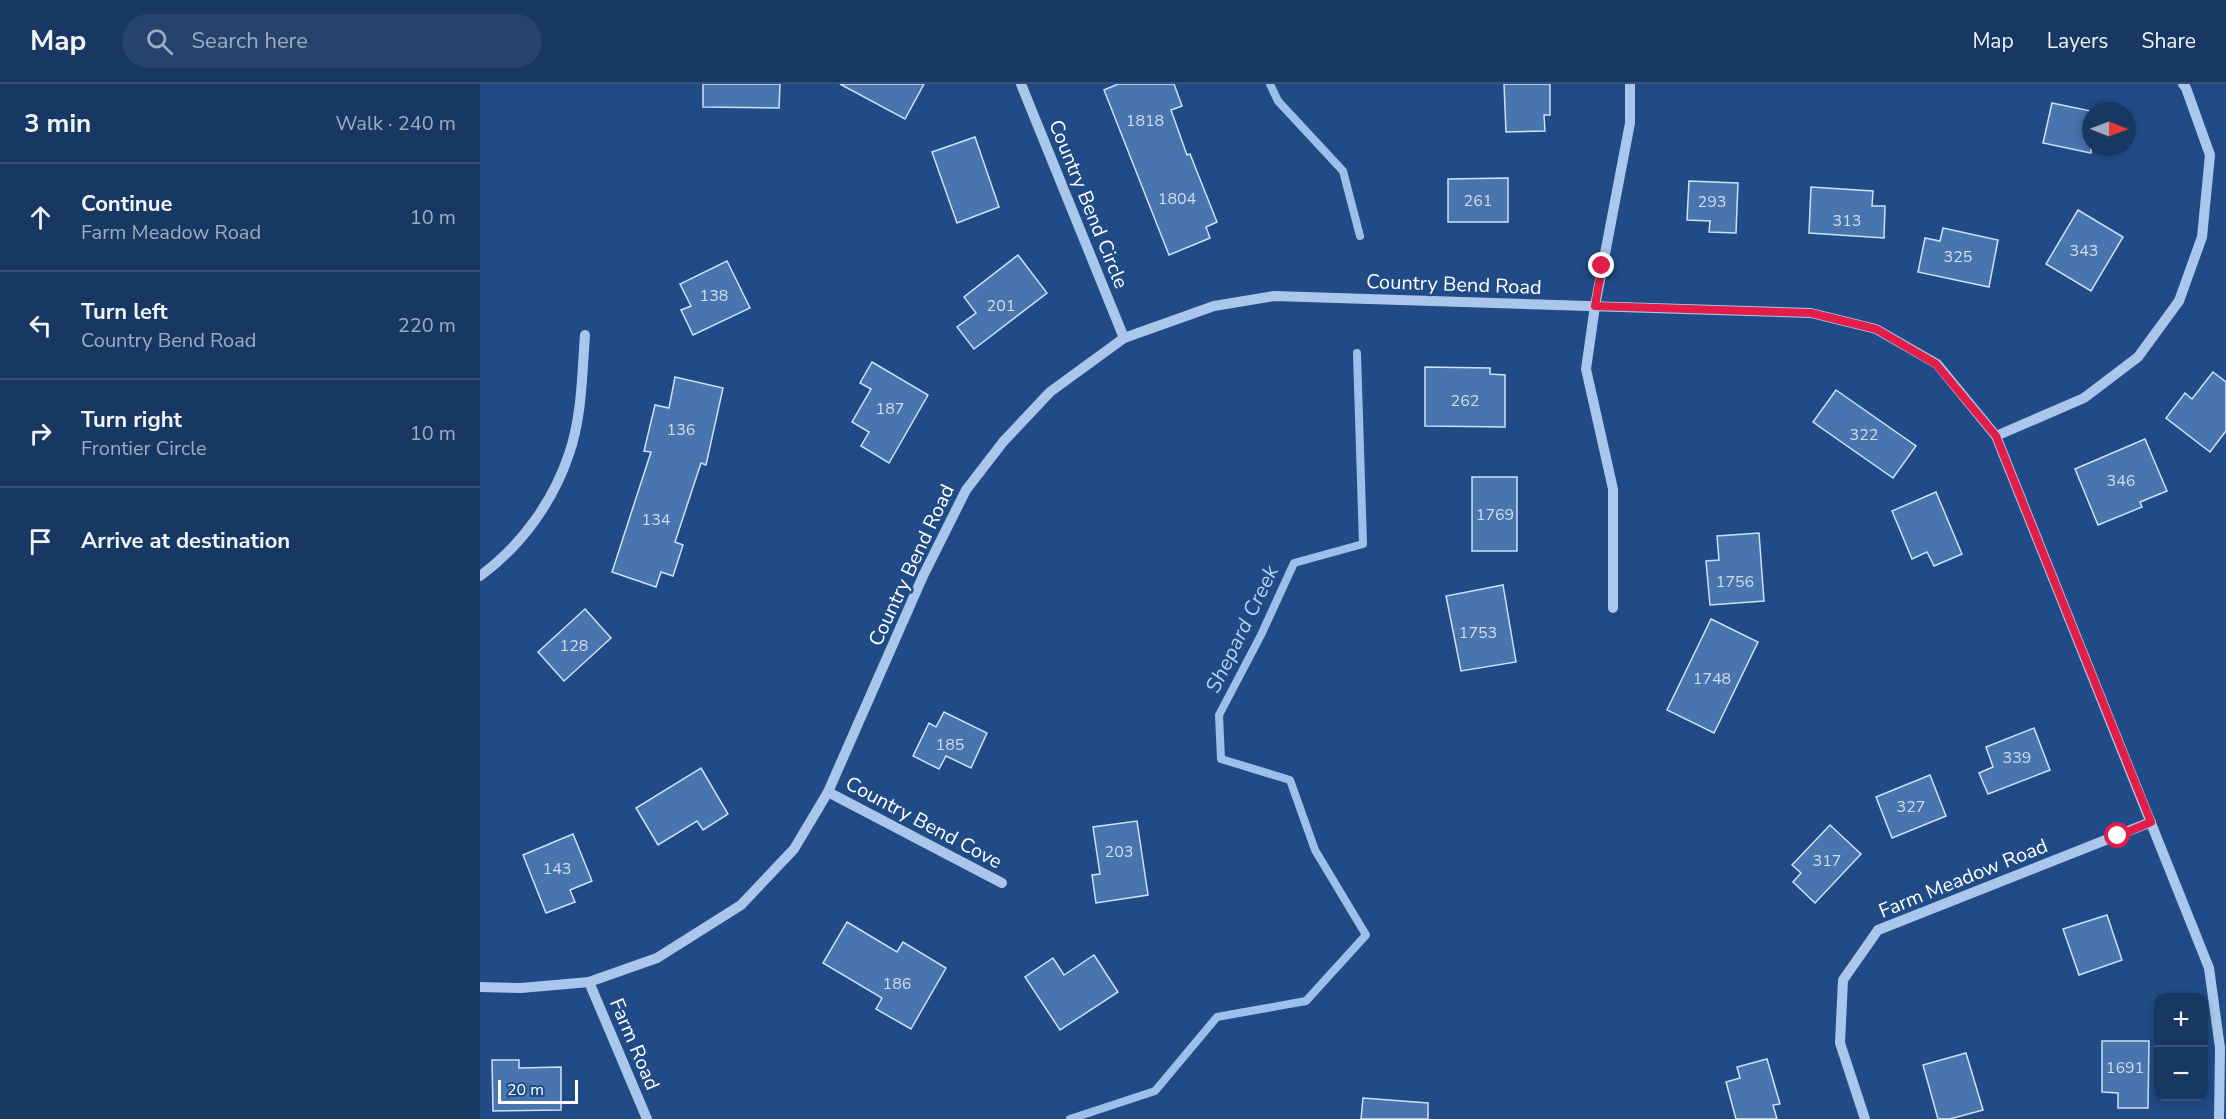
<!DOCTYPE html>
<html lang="en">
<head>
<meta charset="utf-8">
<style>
  :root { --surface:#183864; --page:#25436d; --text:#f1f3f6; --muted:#9facbf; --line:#365278 }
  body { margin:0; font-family:"Nunito Sans",sans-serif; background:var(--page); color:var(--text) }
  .controls { position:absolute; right:18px; bottom:18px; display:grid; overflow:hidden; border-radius:12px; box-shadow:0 3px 9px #0003 }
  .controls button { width:54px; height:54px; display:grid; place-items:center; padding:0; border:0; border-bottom:2px solid var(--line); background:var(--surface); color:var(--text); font:30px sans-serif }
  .compass { position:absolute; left:1602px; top:18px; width:54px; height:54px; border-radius:50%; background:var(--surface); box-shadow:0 3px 9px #0003; rotate:91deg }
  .scale { position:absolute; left:18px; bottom:15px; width:80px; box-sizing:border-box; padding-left:6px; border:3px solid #fff; border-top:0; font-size:16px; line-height:21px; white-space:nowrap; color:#fff; -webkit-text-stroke:4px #204b86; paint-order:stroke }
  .stop { position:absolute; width:18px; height:18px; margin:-14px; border:4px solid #e11d48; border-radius:50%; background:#fff }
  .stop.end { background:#e11d48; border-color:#fff; box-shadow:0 2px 6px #0008 }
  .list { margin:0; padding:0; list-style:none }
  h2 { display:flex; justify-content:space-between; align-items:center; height:78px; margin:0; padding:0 24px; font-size:26px }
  h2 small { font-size:20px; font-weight:400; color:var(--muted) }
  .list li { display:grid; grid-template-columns:39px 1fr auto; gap:18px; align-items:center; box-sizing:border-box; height:108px; padding:0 24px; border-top:2px solid var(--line) }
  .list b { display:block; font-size:22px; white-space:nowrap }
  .list p { margin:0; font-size:20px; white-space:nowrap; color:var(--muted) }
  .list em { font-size:20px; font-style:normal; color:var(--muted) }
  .icon { flex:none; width:33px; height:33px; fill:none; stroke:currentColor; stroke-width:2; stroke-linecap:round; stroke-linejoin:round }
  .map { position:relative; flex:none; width:1746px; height:1035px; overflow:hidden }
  header { display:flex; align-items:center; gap:36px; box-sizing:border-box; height:84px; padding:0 30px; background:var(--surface); border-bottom:2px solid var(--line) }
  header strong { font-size:28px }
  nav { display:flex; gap:33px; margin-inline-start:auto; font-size:21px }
  .search { width:420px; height:54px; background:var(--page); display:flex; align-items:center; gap:15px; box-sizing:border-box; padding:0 21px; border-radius:33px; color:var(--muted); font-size:22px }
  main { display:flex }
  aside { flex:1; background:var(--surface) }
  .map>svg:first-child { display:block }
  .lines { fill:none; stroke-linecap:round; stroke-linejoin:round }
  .stream { stroke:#9dc0eb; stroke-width:8 }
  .building { fill:#4975af; stroke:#cee0f7; stroke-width:1.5 }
  .minor { stroke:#aac6ea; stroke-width:10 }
  .route { stroke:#e11d48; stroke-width:8 }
  .labels { text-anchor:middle; stroke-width:5; stroke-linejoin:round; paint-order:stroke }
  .number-label { font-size:16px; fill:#d2dceb }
  .street-label { font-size:20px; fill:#fff; stroke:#204b86 }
  .water-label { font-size:21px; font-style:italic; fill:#b5d0f1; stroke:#204b86 }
</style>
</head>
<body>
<header>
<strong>Map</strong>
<div class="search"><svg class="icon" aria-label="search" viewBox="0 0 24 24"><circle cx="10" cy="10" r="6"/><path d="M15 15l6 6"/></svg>Search here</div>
<nav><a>Map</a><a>Layers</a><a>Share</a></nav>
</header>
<main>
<aside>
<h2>3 min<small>Walk · 240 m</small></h2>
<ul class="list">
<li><svg class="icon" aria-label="ahead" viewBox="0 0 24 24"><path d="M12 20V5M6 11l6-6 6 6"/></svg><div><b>Continue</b><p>Farm Meadow Road</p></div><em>10 m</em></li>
<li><svg class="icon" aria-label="left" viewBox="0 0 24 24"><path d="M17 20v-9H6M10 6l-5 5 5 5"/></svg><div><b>Turn left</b><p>Country Bend Road</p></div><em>220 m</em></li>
<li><svg class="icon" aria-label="right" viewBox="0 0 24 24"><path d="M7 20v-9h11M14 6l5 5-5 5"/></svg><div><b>Turn right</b><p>Frontier Circle</p></div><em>10 m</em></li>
<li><svg class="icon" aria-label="arrive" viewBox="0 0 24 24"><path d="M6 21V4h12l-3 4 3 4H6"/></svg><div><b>Arrive at destination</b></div></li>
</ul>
</aside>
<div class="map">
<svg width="1746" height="1035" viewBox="0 0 1746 1035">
  <rect width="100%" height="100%" fill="#204b86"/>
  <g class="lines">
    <!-- stream -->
    <g class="stream">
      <polyline points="790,0 798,17 863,87 880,152"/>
      <polyline points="590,1035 675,1007 737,933 826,917 886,851 835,766 810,696 741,675 739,631 781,551 814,479 883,460 877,269"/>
    </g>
  </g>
  <!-- building -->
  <g class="building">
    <polygon points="223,0 300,0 299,24 223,23"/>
    <polygon points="360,0 444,0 425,35"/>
    <polygon points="638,0 694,0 702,22 691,26 707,71 710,70 737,138 726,143 730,154 689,171 624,6"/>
    <polygon points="1024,0 1070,0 1070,31 1064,31 1065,47 1026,48"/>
    <polygon points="1572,19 1611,27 1611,69 1563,59"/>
    <polygon points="495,53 519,123 477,139 452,68"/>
    <polygon points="1028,94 1028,138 968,138 968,95"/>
    <polygon points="1209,97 1258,99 1256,149 1229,148 1230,137 1207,136"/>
    <polygon points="1331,103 1393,107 1392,122 1405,122 1404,154 1329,149"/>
    <polygon points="1598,126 1643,153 1611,207 1566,180"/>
    <polygon points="1463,144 1518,156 1509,203 1438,188 1445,154 1460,157"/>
    <polygon points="538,171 567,209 494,265 477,243 496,229 484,213"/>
    <polygon points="247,177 270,224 213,251 201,226 211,222 200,200"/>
    <polygon points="392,278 448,311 409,379 381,362 389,348 372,338 391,305 380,299"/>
    <polygon points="945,283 1010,284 1010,290 1025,291 1025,343 945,342"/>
    <polygon points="1733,288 1746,298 1746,347 1730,368 1686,334 1705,309 1712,315"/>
    <polygon points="195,293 243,304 226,381 221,379 195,458 203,461 193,492 181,488 176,503 132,488 171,368 164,367 175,321 189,324"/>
    <polygon points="1356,306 1436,362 1413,394 1333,338"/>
    <polygon points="1665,355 1687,407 1660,418 1662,423 1618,441 1595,385"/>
    <rect x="992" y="393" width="45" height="74"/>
    <polygon points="1456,408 1482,470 1454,482 1447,468 1432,475 1412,427"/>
    <polygon points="1279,449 1284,517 1230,521 1226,477 1239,476 1237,452"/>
    <polygon points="1023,501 1036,578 981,587 966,512"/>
    <polygon points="105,525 131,554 84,597 58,568"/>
    <polygon points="1231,535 1278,558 1234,649 1187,626"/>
    <polygon points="464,628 507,649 491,684 466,672 459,685 433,672 449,639 456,643"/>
    <polygon points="1554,644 1570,686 1508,710 1499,689 1513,683 1506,663"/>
    <polygon points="221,684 248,730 223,746 217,737 178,761 156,724"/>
    <polygon points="1450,691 1466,732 1412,754 1396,713"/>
    <polygon points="657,737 668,811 616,819 612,791 620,790 613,743"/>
    <polygon points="1350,741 1381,770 1335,819 1313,798 1321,789 1312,781"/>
    <polygon points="93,750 112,797 90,806 95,818 66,829 43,771"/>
    <polygon points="1627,831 1642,876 1599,891 1583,845"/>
    <polygon points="367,838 417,868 423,858 466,884 431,945 396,925 402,914 343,879"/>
    <polygon points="614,871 638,908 580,946 545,893 573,874 584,891"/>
    <polygon points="1622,957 1669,957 1668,1024 1638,1024 1638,1009 1622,1008"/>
    <polygon points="1486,969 1503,1026 1470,1035 1458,1035 1443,981"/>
    <polygon points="1287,975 1300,1020 1293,1021 1297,1035 1256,1035 1246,998 1260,994 1257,983"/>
    <polygon points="12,976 39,976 39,984 81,983 81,1026 13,1027"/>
    <polygon points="883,1014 948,1019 948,1035 881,1035"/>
  </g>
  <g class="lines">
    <!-- minor -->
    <g class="minor">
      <polyline points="541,0 644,254"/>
      <polyline points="1516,352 1604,314 1658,273 1699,217 1722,153 1730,71 1706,4 1703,0"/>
      <path d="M0,492C41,462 73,418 89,370C102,333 102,290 105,251"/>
      <polyline points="1133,524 1133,405 1106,285 1115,222 1150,39 1150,0"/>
      <polyline points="348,708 522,799"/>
      <polyline points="109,898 167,1035"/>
      <polyline points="0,903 41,904 109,898 177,874 261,821 314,765 348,708 443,492 486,406 523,358 570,308 644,254 734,222 794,212 1331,229 1396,245 1457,280 1516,352 1729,884 1740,964 1739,1035"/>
      <polyline points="1385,1035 1360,959 1363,896 1398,846 1671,738"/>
    </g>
  </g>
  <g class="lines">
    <!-- route -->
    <polyline class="route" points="1122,182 1115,222 1331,229 1396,245 1456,280 1516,352 1671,738 1638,752"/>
  </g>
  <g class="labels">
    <!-- number labels -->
    <g class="number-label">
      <text x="665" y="42">1818</text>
      <text x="697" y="120">1804</text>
      <text x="998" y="122">261</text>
      <text x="1232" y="123">293</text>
      <text x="1367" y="142">313</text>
      <text x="1604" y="172">343</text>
      <text x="1478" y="178">325</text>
      <text x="234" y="217">138</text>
      <text x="521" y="227">201</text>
      <text x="985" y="322">262</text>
      <text x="410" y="330">187</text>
      <text x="201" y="351">136</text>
      <text x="1384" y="356">322</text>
      <text x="1641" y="402">346</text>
      <text x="1015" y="436">1769</text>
      <text x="176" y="441">134</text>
      <text x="1255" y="503">1756</text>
      <text x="998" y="554">1753</text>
      <text x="94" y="567">128</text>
      <text x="1232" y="600">1748</text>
      <text x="470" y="666">185</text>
      <text x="1537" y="679">339</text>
      <text x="1431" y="728">327</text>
      <text x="639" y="773">203</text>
      <text x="1347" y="782">317</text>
      <text x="77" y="790">143</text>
      <text x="417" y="905">186</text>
      <text x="1645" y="989">1691</text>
    </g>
    <!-- street labels -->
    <g class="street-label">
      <text transform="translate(609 120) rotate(68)" y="7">Country Bend Circle</text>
      <text transform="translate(974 200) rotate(2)" y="7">Country Bend Road</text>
      <text transform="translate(431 481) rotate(-65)" y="7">Country Bend Road</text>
      <text transform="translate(444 738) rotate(28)" y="7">Country Bend Cove</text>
      <text transform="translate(1483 794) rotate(-22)" y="7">Farm Meadow Road</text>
      <text transform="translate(155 960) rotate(67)" y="7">Farm Road</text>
    </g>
    <!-- water labels -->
    <g class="water-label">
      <text transform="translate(762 545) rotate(-64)" y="7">Shepard Creek</text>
    </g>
  </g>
</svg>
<div class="controls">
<button>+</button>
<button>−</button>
</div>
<svg class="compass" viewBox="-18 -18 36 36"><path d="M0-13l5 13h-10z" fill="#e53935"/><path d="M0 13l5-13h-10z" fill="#9facbf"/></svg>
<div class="scale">20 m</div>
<div class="stop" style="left:1638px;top:752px"></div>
<div class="stop end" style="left:1122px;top:182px"></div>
</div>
</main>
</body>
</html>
